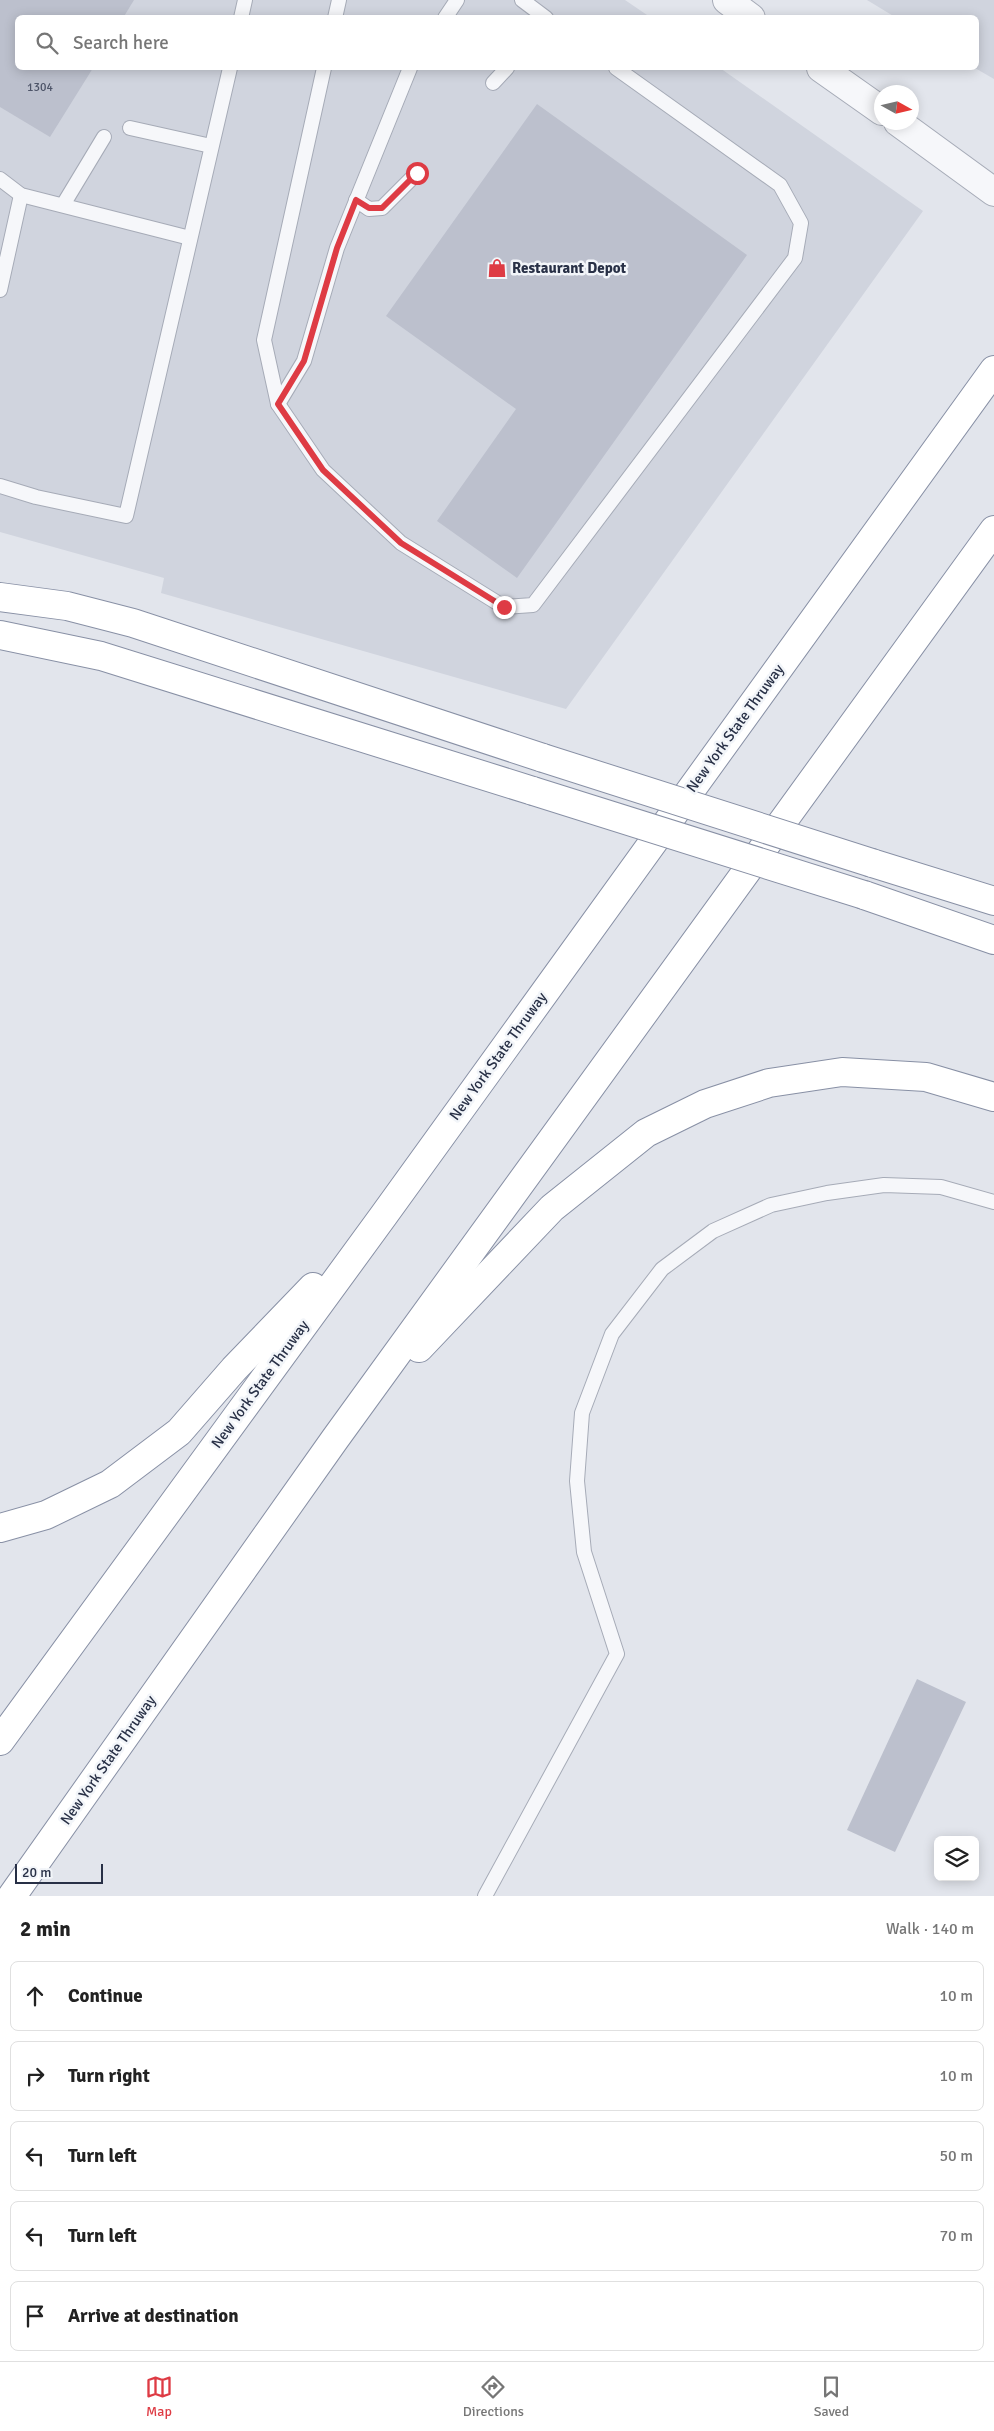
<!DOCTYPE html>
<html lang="en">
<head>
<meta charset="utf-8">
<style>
  :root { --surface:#fff; --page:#f2f2f2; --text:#222; --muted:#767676; --line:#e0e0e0; --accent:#de3b44 }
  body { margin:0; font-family:Signika,sans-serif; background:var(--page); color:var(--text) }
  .controls { position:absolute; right:15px; bottom:15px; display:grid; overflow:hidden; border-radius:8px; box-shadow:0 2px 12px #0003 }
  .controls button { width:45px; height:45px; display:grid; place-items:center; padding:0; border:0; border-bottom:1px solid var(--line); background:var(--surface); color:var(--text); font:25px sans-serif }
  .compass { position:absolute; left:874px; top:85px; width:45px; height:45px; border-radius:50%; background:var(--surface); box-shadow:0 2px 12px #0003; rotate:98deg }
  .scale { position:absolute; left:15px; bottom:12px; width:88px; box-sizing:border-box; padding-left:5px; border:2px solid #283046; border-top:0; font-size:14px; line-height:18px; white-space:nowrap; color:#283046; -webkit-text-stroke:4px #f2f5f9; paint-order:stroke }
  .stop { position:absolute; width:15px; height:15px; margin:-11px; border:4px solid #de3b44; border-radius:50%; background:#fff }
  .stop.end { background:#de3b44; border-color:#fff; box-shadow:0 1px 5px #0008 }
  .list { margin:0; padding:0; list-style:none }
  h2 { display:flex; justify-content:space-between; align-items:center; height:65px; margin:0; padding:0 20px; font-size:21px }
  h2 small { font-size:16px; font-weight:400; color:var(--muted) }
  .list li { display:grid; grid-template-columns:32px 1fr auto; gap:15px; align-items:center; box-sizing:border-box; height:70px; margin:0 10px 10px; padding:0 10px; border:1px solid var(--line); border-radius:8px }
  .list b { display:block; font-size:19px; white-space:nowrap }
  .list em { font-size:16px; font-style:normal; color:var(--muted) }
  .icon { flex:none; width:28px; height:28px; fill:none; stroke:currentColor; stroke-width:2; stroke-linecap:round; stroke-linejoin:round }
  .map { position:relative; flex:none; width:994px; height:1896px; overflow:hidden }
  .search { position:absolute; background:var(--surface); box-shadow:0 2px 12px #0003; left:15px; right:15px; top:15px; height:55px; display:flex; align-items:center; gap:12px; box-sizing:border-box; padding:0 18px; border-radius:8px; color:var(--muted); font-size:19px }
  .sheet { height:465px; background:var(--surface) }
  nav { display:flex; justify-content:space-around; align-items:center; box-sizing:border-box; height:70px; border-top:1px solid var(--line); background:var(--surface); font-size:14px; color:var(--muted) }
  nav a { display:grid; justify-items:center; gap:2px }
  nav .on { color:var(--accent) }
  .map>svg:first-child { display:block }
  .built { fill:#d0d4de }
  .building { fill:#bcc0cd }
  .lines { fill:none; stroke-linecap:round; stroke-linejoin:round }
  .service-casing { stroke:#a6abb7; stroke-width:16 }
  .tertiary-casing { stroke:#a6abb7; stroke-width:30 }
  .motorway-casing { stroke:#8890a5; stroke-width:30 }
  .service { stroke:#f6f7fa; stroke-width:14 }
  .tertiary { stroke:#f6f7fa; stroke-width:28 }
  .motorway { stroke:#fff; stroke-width:28 }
  .motorway-bridge-casing { stroke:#8890a5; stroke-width:30; stroke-linecap:butt }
  .motorway-bridge { stroke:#fff; stroke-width:28 }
  .route { stroke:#de3b44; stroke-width:6 }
  .labels { text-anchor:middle; stroke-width:5; stroke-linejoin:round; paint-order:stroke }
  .number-label { font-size:12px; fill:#4d5468 }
  .poi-label { font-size:15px; font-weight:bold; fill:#283046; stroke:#f2f5f9; text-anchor:start }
  .street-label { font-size:15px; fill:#283046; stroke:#f2f5f9 }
</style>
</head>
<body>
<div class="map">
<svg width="994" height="1896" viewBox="0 0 994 1896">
  <rect width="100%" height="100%" fill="#e2e5ec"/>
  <!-- built -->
  <g class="built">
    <polygon points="0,0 625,0 650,17 18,18 18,68 720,68 923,211 566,709 161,593 164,578 0,532"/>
    <polygon points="867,0 994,0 994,79 975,68 976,18 895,17"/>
  </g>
  <!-- building -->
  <g class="building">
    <polygon points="0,0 134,0 123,18 18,18 18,68 93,68 50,137 0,107"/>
    <polygon points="537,104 747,255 517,578 437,521 516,409 386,316"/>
    <polygon points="917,1679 966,1702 895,1852 847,1830"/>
  </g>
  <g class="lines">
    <!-- service casing -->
    <g class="service-casing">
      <g id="service">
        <polyline points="522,0 546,18"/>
        <polyline points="241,18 245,0"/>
        <polyline points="335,18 339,0"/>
        <polyline points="445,18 457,0"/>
        <polyline points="324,68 264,340 278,404 323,470 401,543 504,607 533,605 795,258 801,223 780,185 616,68"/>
        <polyline points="493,83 507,68"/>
        <polyline points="130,128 211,146"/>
        <polyline points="0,179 21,195 190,238"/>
        <polyline points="356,200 369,209 382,208 417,173"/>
        <polyline points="63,205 104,137"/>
        <polyline points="0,290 21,195"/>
        <polyline points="278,404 304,361 337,248 410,68"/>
        <polyline points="0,486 36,497 126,516 230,68"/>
        <polyline points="485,1896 617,1654 584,1552 577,1481 582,1413 612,1334 662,1269 713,1231 771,1205 827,1193 884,1185 941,1187 994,1202"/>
      </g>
    </g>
    <!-- tertiary casing -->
    <g class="tertiary-casing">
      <g id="tertiary">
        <polyline points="727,0 751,18"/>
        <polyline points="821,68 882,111"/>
        <polyline points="898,122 994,192"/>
      </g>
    </g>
    <!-- motorway casing -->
    <g class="motorway-casing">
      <g id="motorway">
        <polyline points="0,597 67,606 133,623 543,758"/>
        <polyline points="0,635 101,656 533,791"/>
        <polyline points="872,863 994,901"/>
        <polyline points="864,895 994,940"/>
        <polyline points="419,1348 552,1208 646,1133 705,1104 769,1083 842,1072 926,1077 994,1097"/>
        <polyline points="0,1528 46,1515 110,1484 179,1432 234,1369 313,1287"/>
        <polyline points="0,1741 384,1215 994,370"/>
        <polyline points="12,1896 335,1439 994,530"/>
      </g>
    </g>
    <!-- service -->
    <use href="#service" class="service"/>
    <!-- tertiary -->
    <use href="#tertiary" class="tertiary"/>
    <!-- motorway -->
    <use href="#motorway" class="motorway"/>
    <!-- motorway-bridge casing -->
    <g class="motorway-bridge-casing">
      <g id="motorway-bridge">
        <polyline points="543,758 872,863"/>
        <polyline points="533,791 864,895"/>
      </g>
    </g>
    <!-- motorway-bridge -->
    <use href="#motorway-bridge" class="motorway-bridge"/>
  </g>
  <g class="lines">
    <!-- route -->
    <polyline class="route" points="417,173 382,208 369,208 356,200 337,248 304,361 278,404 323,470 401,543 504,607"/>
  </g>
  <!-- icons -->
  <defs>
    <g id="shop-bare" transform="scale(1.5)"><path d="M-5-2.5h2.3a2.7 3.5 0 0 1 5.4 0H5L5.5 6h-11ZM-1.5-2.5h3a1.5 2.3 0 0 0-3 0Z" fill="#de3b44" stroke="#f2f5f9" stroke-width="2.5" paint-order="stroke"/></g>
  </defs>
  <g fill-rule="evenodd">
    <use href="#shop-bare" x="497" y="268"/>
  </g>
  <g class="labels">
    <!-- number labels -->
    <g class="number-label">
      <text x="40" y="91">1304</text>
    </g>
    <!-- poi labels -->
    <g class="poi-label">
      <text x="512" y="273">Restaurant Depot</text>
    </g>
    <!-- street labels -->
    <g class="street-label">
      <text transform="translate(735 728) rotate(-54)" y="5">New York State Thruway</text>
      <text transform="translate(498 1056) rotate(-54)" y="5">New York State Thruway</text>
      <text transform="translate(260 1384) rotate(-54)" y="5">New York State Thruway</text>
      <text transform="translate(108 1760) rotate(-55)" y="5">New York State Thruway</text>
    </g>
  </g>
</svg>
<div class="controls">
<button><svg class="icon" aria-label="layers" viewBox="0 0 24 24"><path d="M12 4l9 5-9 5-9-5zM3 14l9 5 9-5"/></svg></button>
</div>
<svg class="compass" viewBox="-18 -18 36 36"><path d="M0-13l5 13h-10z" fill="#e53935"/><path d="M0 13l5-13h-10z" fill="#767676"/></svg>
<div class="scale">20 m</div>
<div class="stop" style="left:417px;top:173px"></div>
<div class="stop end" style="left:504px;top:607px"></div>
<div class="search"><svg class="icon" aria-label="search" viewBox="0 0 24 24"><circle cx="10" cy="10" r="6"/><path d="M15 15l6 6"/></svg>Search here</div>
</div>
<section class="sheet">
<h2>2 min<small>Walk · 140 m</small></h2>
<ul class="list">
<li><svg class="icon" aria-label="ahead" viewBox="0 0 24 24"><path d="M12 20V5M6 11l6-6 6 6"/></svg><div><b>Continue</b></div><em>10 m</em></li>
<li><svg class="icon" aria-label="right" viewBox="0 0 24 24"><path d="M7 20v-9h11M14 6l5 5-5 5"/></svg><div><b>Turn right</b></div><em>10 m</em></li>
<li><svg class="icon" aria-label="left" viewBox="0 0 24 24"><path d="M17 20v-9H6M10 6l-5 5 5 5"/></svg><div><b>Turn left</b></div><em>50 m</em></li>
<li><svg class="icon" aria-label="left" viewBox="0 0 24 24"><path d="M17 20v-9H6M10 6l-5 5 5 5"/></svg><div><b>Turn left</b></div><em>70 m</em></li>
<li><svg class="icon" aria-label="arrive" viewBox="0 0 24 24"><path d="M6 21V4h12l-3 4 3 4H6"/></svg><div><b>Arrive at destination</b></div></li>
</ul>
</section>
<nav>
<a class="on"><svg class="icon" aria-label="map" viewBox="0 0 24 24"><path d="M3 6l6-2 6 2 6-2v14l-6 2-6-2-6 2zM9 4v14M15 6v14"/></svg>Map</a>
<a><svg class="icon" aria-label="directions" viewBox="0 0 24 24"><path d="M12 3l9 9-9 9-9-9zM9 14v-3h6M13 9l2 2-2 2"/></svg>Directions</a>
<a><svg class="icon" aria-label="saved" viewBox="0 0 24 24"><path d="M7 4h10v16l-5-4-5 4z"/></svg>Saved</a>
</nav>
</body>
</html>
